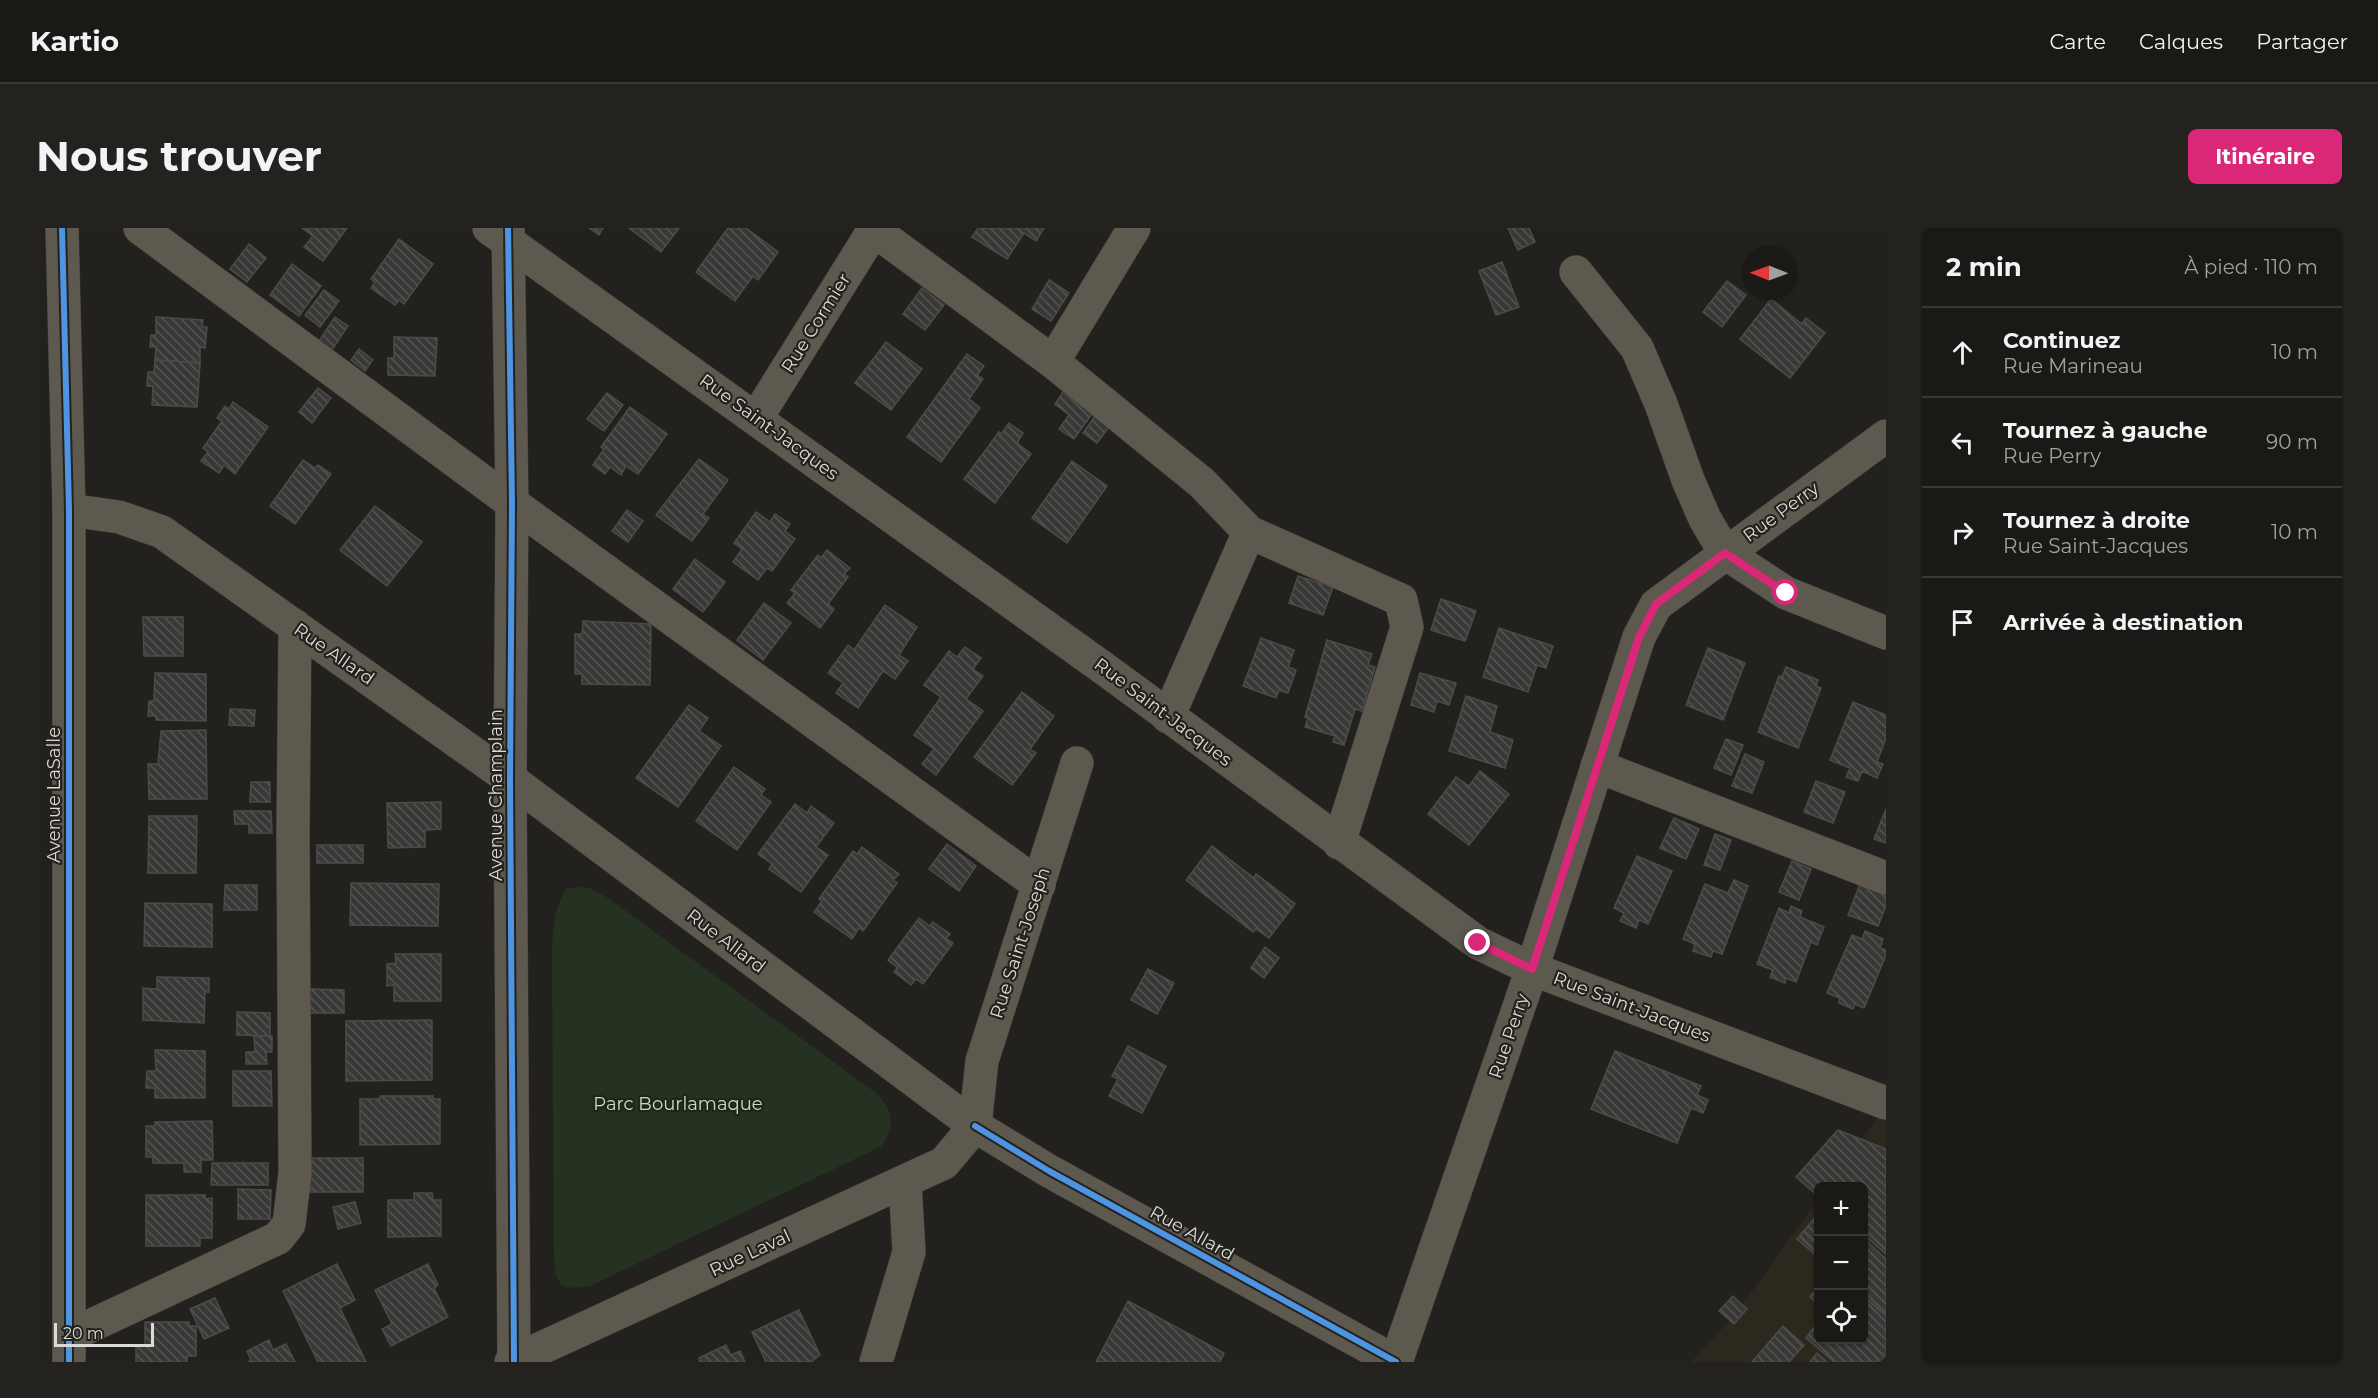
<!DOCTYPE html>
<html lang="fr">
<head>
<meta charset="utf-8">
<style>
  :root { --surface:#1a1916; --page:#23221f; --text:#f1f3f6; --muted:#9fa0a1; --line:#383835; --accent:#db2777 }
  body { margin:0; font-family:Montserrat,sans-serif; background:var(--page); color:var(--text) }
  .controls { position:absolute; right:18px; bottom:18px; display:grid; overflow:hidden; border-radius:9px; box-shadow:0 2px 4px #0004 }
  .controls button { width:54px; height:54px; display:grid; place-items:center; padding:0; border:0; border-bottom:2px solid var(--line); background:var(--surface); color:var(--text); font:30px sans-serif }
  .compass { position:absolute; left:1706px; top:18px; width:54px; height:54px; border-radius:50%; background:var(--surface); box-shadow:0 2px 4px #0004; rotate:271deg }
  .scale { position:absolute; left:18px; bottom:15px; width:100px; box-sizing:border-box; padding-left:6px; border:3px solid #dbdad6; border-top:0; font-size:16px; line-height:21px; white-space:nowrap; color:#dbdad6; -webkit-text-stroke:4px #24221d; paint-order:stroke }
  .stop { position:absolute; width:18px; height:18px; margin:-14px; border:4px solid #db2777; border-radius:50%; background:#fff }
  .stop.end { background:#db2777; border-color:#fff; box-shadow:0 2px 6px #0008 }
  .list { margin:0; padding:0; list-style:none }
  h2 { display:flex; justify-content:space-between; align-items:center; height:78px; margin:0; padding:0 24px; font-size:26px }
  h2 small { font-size:20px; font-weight:400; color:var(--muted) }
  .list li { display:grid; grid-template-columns:39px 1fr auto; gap:18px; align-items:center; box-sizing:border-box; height:90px; padding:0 24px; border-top:2px solid var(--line) }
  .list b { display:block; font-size:22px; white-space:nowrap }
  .list p { margin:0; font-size:20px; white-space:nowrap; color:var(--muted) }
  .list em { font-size:20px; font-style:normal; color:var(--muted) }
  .icon { flex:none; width:33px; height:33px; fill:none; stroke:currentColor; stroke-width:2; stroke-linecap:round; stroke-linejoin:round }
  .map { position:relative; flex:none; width:1850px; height:1134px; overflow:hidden; border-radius:9px }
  header { display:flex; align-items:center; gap:36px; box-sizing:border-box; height:84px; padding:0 30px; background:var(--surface); border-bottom:2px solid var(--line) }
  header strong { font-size:28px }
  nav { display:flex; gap:33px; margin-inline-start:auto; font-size:21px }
  .intro { display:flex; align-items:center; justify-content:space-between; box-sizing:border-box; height:144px; padding:0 36px }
  h1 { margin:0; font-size:42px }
  .button { padding:15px 27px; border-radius:9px; background:var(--accent); color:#fff; font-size:21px; font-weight:700 }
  main { display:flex; gap:36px; padding:0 36px }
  aside { flex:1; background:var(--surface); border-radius:9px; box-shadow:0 2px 4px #0004 }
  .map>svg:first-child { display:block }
  .built { fill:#2d281e }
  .park { fill:#253222 }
  .building { fill:url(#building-back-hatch); stroke:#4c4b4a; stroke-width:1.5 }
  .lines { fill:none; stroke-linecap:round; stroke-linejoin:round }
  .minor-casing { stroke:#3c3b39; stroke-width:34 }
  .major-casing { stroke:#3c3b39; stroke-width:34 }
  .minor { stroke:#5e594f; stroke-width:33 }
  .major { stroke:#5e594e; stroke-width:33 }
  .cycleway-casing { stroke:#24221d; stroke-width:10 }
  .cycleway { stroke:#4d94e3; stroke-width:6 }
  .route { stroke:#db2777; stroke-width:8 }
  .labels { text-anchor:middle; stroke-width:4.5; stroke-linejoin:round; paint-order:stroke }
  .street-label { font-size:18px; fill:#dbdad6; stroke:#24221d }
  .park-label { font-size:18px; fill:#b9e3b3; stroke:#24221d }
</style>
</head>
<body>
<header>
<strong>Kartio</strong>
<nav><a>Carte</a><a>Calques</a><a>Partager</a></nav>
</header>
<div class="intro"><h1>Nous trouver</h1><a class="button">Itinéraire</a></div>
<main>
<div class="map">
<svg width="1850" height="1134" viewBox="0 0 1850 1134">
  <defs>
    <pattern id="building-back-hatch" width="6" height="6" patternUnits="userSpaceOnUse" patternTransform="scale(1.5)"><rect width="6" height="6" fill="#383837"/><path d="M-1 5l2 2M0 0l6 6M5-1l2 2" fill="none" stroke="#545453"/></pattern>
  </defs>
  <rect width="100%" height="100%" fill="#23211e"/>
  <!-- built -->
  <polygon class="built" points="1850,877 1850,1134 1655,1134 1700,1086 1782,971 1782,1112 1828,1112 1828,958 1792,958"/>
  <!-- park -->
  <path class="park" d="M545,659L556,661L572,670L843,867C858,886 858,897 846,918L554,1058L539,1060L526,1058L520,1048L518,1030L516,731C517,704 516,683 531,660Z"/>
  <!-- building -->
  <g class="building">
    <polygon points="266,0 311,0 287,33 268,19 277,8"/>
    <polygon points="553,0 567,0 563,7"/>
    <polygon points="593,0 643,0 625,24"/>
    <polygon points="692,0 710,0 742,24 722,52 717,48 699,73 660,44"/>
    <polygon points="942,0 1008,0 1000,13 988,5 971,31 936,9"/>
    <polygon points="1472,0 1493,0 1499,14 1482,22"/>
    <polygon points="363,11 397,36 368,76 363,72 359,77 335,60 339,54 335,51"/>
    <polygon points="213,16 230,30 211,54 194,41"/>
    <polygon points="1466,34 1483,79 1460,87 1443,43"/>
    <polygon points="256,36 285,58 263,88 234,67"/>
    <polygon points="1013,52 1033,65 1015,93 996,81"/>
    <polygon points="1691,53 1710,67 1686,99 1667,84"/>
    <polygon points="886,60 908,77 889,102 867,86"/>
    <polygon points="288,62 303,73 284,99 269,87"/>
    <polygon points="1735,71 1766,96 1770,90 1789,105 1754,150 1704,111"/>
    <polygon points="120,89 167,92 166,99 171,99 169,120 164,119 164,135 119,132 120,119 114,119 115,107 120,107"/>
    <polygon points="299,89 312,98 296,122 283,113"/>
    <polygon points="358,109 401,110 399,148 352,147 352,130 358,130"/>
    <polygon points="850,114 886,141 855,182 819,155"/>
    <polygon points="323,121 337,132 329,143 315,132"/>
    <polygon points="931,126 948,138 941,147 947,151 933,171 944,180 905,234 871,209"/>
    <polygon points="119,132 164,135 161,179 116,177 117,158 111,158 112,144 118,144"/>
    <polygon points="282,160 295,170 276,195 263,184"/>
    <polygon points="1029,161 1058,183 1038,211 1023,201 1033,187 1019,176"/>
    <polygon points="571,165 587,177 568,203 551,191"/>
    <polygon points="197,174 232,199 199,246 188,237 183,245 165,233 172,224 167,220 186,193 181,190 189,178 193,181"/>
    <polygon points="594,179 631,206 602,246 590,238 585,247 574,239 569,246 557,237 568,221 565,219"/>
    <polygon points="1059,188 1073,199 1061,215 1047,205"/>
    <polygon points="973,195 987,205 981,215 995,226 959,275 928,251 963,204 965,206"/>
    <polygon points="663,231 692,252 667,286 673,290 656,313 620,287"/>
    <polygon points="267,232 279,240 282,237 295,246 259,296 234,278"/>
    <polygon points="1036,233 1071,258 1031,315 996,290"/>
    <polygon points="339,278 386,314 351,358 304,322"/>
    <polygon points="591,282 607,293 592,314 576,303"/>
    <polygon points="720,284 734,294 739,286 754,296 749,303 759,311 736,343 731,340 722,352 697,334 706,321 698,315"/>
    <polygon points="791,322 814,340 808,346 812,349 792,376 798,381 784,400 751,375 759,365 755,362 782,327 785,330"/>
    <polygon points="659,331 689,354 667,384 637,361"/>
    <polygon points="1262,348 1297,359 1287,387 1253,375"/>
    <polygon points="1405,371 1440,383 1429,413 1395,402"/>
    <polygon points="728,375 755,395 727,432 701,412"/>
    <polygon points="849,377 881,399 863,427 872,433 859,451 847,443 822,480 800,465 807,455 792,445 812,417 818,422"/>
    <polygon points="107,389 147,389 147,428 108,428"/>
    <polygon points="547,393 615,396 614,457 546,456 546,446 539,446 539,406 546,406"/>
    <polygon points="1463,400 1517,418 1510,440 1501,437 1492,464 1447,449"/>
    <polygon points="1225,410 1258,422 1252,439 1260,442 1252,465 1243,462 1240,470 1207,458"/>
    <polygon points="1291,412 1336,426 1332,437 1339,439 1326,483 1319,481 1308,517 1297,514 1299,508 1269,499 1272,490 1269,489"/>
    <polygon points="929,419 945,430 937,441 947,448 930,471 947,483 900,547 886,536 898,521 878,507 905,469 888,457 913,423 921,429"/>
    <polygon points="1672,420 1709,435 1687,492 1650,477"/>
    <polygon points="1750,439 1782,452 1780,458 1785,460 1762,520 1722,504 1743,448 1746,449"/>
    <polygon points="119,445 170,446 170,493 120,492 120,488 112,488 113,473 118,473"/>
    <polygon points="1384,445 1420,455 1413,477 1401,473 1398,484 1375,477"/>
    <polygon points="986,464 1018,488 994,521 1000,525 976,557 938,529"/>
    <polygon points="1430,468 1461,478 1454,504 1477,512 1469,540 1413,523"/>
    <polygon points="1817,474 1850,487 1850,510 1841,534 1847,536 1841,550 1826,543 1822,553 1810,549 1814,540 1794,532"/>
    <polygon points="653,477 672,490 663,503 685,518 642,579 600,550"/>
    <polygon points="194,481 219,482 218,498 193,497"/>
    <polygon points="170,502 171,571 113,571 112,536 122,536 125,503"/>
    <polygon points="1690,511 1707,517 1695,547 1678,540"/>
    <polygon points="1709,526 1728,534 1716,565 1696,558"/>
    <polygon points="698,539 729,561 725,567 735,574 701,622 660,593"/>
    <polygon points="1444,543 1473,566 1433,617 1392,586 1420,549 1433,558"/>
    <polygon points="1780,553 1809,564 1797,595 1768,584"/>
    <polygon points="215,554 234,554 234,574 214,574"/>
    <polygon points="405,574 405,601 389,602 389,619 352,620 351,575"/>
    <polygon points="759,576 771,585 775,578 798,595 780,619 792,627 765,664 733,641 736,636 722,626"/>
    <polygon points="1850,581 1850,615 1838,611"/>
    <polygon points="198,583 235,583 236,605 213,605 213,596 199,596"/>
    <polygon points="113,588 161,588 160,645 112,645"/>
    <polygon points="1638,590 1663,601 1650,631 1624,620"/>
    <polygon points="1679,606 1695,612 1684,642 1668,637"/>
    <polygon points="911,616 940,638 923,663 893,641"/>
    <rect x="281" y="617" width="46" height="18"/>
    <polygon points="1176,618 1218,650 1220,646 1259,676 1233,710 1220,701 1217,704 1150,652"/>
    <polygon points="826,619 863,646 857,652 861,655 827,703 823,700 816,711 778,684 786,673 783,671 817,623 821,626"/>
    <polygon points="1601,628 1636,643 1612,696 1603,692 1600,700 1584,693 1588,685 1578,680"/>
    <polygon points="1756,633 1775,641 1763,672 1743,664"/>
    <polygon points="1698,652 1712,658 1686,726 1677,723 1675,729 1657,723 1659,716 1647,711 1669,656 1692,665"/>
    <polygon points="315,655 403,656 402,698 314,697"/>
    <polygon points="1824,656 1850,667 1850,678 1842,698 1812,687"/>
    <polygon points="189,657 221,657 221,682 188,682"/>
    <polygon points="109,675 176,676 176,719 108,718"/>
    <polygon points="1755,678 1766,683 1764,689 1788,699 1781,717 1775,714 1760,754 1750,750 1749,755 1734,749 1737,742 1721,736 1743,680 1753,685"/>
    <polygon points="883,690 894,698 897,694 914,706 910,710 917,715 887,756 880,751 875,757 858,744 863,738 861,739 852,732"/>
    <polygon points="1829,703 1847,711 1844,720 1850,722 1850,727 1828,780 1819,776 1817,781 1803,775 1804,770 1791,765 1816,707 1826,711"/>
    <polygon points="1229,719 1243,730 1228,750 1215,740"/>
    <polygon points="359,726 405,726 405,773 358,773 358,757 351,758 351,736 360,735"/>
    <polygon points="1112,741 1138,755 1121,786 1095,772"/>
    <polygon points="121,749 173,750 173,764 169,764 168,795 107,792 107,760 121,761"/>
    <polygon points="274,761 308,762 308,785 274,785"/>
    <polygon points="201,784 234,785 234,808 201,807"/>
    <polygon points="396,792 396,852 310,853 310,793"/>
    <polygon points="218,808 236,808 236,824 230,824 231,836 210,836 210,824 219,824"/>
    <polygon points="1092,818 1130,838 1106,885 1073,868 1082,851 1076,848"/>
    <polygon points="119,822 169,823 169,870 119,870 119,860 110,860 111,843 120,843"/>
    <polygon points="1579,823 1665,858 1661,867 1672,872 1667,885 1655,880 1641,915 1555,881"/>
    <polygon points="197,843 235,843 236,878 197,878"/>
    <polygon points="344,868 397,868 397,871 404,871 404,916 324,917 324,871 344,871"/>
    <polygon points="176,893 177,932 165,932 165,944 148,944 148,935 117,935 117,929 110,929 110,898 119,898 119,894"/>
    <polygon points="1802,902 1850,921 1850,1026 1828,1007 1828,958 1782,958 1782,968 1760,949"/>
    <polygon points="275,930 327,930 327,964 274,964"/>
    <polygon points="176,935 232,935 232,957 175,957"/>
    <polygon points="202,961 235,962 234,991 202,991"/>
    <polygon points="378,965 396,965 397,972 405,972 405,1008 352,1009 352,972 378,972"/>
    <polygon points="110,967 169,967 169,971 176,970 176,1010 164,1010 164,1018 110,1018"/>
    <polygon points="319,974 325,995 302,1001 297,979"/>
    <polygon points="1782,986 1782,1029 1761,1011"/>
    <polygon points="1828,1011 1850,1031 1850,1087 1828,1068"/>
    <polygon points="301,1036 319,1072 304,1080 330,1134 282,1134 247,1063"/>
    <polygon points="392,1036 402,1057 398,1060 412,1089 355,1118 346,1101 356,1096 339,1062"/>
    <polygon points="1782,1059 1782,1076 1774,1069"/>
    <polygon points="1697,1068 1711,1081 1698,1096 1683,1083"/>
    <polygon points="1828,1069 1850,1088 1850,1134 1798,1134 1770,1110 1782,1094 1782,1112 1828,1112"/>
    <polygon points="179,1070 193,1100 168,1111 154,1081"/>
    <polygon points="1092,1073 1188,1125 1184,1134 1060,1134"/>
    <polygon points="763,1082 784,1127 775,1134 730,1134 716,1104"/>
    <polygon points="109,1094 153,1094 153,1098 160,1098 160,1128 151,1128 151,1134 100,1134 100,1118 109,1118"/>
    <polygon points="1747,1098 1768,1117 1753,1134 1716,1134"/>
    <polygon points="233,1112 237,1122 250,1116 259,1134 212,1134 215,1132 211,1123"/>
    <polygon points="690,1117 695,1127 704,1123 709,1134 664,1134 663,1130"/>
    <polygon points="1781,1125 1791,1134 1774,1134"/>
  </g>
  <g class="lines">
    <!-- minor casing -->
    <g class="minor-casing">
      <g id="minor">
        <polyline points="26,0 33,282 33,1134"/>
        <polyline points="104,0 476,275 1003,657"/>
        <polyline points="472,0 476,275 474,551 478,1134"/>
        <polyline points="835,0 1017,134 1166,255 1213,304 1365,372 1371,399 1303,615"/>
        <polyline points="1540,44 1601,120 1625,176 1652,252 1669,291 1689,325 1750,365 1850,405"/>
        <polyline points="1017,134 1098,0"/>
        <polyline points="721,189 839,0"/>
        <polyline points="33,282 83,289 126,304 474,551 939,898 1013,943 1360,1134"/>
        <polyline points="1132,489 1213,304"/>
        <polyline points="1561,538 1850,650"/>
        <polyline points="939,898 946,833 1041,535"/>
        <polyline points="33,1108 242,1010 253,996 259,945 257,605 259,398"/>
        <polyline points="475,1134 908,935 939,898"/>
        <polyline points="840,1134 873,1024 869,954"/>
        <polyline points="1360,1134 1496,741 1603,409 1620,377 1850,208"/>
      </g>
    </g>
    <!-- major casing -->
    <g class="major-casing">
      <polyline id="major" points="453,0 1070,442 1442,715 1496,741 1850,875"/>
    </g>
    <!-- minor -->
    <use href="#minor" class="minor"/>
    <!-- major -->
    <use href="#major" class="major"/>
    <!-- cycleway casing -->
    <g class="cycleway-casing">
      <g id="cycleway">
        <polyline points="26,0 33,282 33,1134"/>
        <polyline points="472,0 476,275 474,551 478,1134"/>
        <polyline points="939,898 1013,943 1360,1134"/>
      </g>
    </g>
    <!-- cycleway -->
    <use href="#cycleway" class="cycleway"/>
  </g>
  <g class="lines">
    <!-- route -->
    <polyline class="route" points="1442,715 1496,741 1603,409 1620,376 1689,325 1750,365"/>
  </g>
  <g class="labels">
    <!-- street labels -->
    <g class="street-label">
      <text transform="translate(780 95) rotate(-58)" y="6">Rue Cormier</text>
      <text transform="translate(733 199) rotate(36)" y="6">Rue Saint-Jacques</text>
      <text transform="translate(1745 284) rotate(-36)" y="6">Rue Perry</text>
      <text transform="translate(298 426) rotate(35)" y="6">Rue Allard</text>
      <text transform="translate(1127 484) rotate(37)" y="6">Rue Saint-Jacques</text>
      <text transform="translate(18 567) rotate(-90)" y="6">Avenue LaSalle</text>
      <text transform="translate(460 567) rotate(-90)" y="6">Avenue Champlain</text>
      <text transform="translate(690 713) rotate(37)" y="6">Rue Allard</text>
      <text transform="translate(984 715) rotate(-72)" y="6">Rue Saint-Joseph</text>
      <text transform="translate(1596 779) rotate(21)" y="6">Rue Saint-Jacques</text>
      <text transform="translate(1473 808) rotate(-71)" y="6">Rue Perry</text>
      <text transform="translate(1156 1005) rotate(29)" y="6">Rue Allard</text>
      <text transform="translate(714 1025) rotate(-25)" y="6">Rue Laval</text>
    </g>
    <!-- park labels -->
    <g class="park-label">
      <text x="642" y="882">Parc Bourlamaque</text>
    </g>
  </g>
</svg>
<div class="controls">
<button>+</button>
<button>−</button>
<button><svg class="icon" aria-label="locate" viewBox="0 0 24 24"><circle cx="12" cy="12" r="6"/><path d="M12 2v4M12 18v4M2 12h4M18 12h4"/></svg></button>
</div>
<svg class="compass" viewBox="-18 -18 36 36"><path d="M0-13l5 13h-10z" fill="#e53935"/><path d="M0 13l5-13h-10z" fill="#9fa0a1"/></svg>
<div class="scale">20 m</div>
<div class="stop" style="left:1750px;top:365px"></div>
<div class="stop end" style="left:1442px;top:715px"></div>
</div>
<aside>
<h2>2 min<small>À pied · 110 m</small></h2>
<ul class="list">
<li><svg class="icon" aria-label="ahead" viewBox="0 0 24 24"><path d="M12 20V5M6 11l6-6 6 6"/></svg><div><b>Continuez</b><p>Rue Marineau</p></div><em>10 m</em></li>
<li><svg class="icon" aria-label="left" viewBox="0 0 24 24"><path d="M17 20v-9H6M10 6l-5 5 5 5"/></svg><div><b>Tournez à gauche</b><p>Rue Perry</p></div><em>90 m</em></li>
<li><svg class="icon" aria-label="right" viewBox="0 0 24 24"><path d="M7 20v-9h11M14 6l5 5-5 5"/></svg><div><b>Tournez à droite</b><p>Rue Saint-Jacques</p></div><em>10 m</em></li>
<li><svg class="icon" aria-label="arrive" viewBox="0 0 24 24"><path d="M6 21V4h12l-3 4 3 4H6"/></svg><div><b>Arrivée à destination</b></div></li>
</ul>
</aside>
</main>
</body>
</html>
